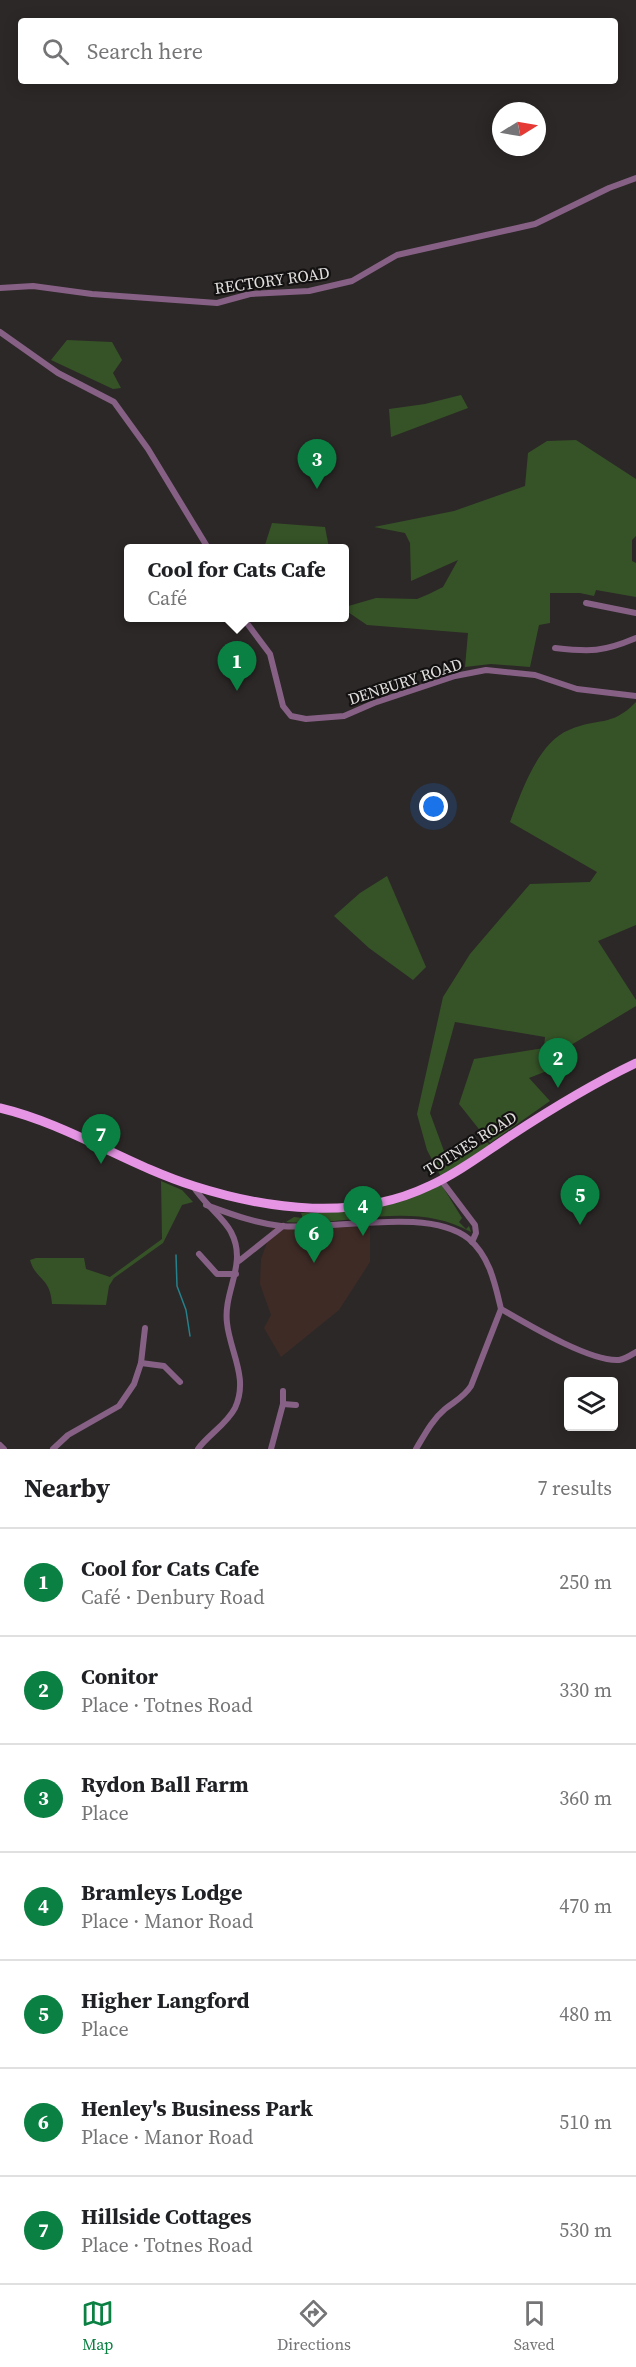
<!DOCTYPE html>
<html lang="en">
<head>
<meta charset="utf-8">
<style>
  :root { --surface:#fff; --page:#f2f2f2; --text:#202124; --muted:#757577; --line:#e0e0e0; --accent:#0b8043 }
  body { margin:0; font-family:"Source Serif 4",serif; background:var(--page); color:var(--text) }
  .controls { position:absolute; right:18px; bottom:18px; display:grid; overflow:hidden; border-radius:6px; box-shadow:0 3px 15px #0003 }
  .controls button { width:54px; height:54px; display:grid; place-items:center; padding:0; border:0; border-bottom:2px solid var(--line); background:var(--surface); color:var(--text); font:30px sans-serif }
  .compass { position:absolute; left:492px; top:102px; width:54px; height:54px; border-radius:50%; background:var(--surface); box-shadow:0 3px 15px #0003; rotate:79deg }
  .you { position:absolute; left:434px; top:807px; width:21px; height:21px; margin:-15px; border:4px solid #fff; border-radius:50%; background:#1a73e8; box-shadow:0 0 0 9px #1a73e833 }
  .badge { display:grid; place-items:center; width:39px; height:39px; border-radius:50%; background:var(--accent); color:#fff; font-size:20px; font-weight:700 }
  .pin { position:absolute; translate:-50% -50px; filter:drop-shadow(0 2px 3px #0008) }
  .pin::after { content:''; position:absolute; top:32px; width:21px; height:18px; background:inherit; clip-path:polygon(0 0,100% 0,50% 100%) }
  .popup { position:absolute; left:124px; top:544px; width:225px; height:78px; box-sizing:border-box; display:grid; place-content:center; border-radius:6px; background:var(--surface); filter:drop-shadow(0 2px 4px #0005); font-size:20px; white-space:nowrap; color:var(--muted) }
  .popup b { font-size:22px; color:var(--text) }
  .popup::after { content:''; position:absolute; left:50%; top:100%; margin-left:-12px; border:12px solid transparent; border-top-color:var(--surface) }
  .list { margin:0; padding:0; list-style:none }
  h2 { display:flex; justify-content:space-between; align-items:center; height:78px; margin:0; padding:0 24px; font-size:26px }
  h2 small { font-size:20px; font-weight:400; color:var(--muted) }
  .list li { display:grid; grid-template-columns:39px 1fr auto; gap:18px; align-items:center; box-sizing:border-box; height:108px; padding:0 24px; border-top:2px solid var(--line) }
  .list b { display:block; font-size:22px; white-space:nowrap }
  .list p { margin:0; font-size:20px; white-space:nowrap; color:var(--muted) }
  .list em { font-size:20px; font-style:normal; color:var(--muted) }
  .icon { flex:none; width:33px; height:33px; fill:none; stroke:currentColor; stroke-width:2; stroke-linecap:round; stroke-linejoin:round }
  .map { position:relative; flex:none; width:636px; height:1449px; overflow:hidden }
  .search { position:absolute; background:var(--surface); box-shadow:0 3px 15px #0003; left:18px; right:18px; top:18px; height:66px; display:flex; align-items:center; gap:15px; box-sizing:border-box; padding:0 21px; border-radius:6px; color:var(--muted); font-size:22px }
  .sheet { height:834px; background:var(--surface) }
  nav { display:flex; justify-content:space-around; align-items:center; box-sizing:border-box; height:84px; border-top:2px solid var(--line); background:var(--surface); font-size:16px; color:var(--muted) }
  nav a { display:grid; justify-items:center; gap:3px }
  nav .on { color:var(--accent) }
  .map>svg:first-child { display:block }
  .industrial { fill:#3e2b26 }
  .green { fill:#365327 }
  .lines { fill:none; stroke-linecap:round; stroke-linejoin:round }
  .stream { stroke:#26818a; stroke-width:1.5 }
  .street { stroke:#876086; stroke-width:6 }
  .primary { stroke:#e695e5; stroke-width:9 }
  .labels { text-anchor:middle; stroke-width:4.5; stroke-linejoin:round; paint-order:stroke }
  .street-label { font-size:16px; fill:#e1dedd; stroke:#131111 }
</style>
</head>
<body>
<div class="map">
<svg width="636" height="1449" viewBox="0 0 636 1449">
  <rect width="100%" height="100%" fill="#2c2827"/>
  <!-- industrial -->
  <polygon class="industrial" points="370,1223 370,1262 339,1310 281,1357 264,1328 271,1315 260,1284 261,1259 272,1229 283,1226"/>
  <!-- green -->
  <g class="green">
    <polygon points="67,340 112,342 122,360 113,373 121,388 113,389 51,360"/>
    <polygon points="461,395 468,408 391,437 389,409 425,404"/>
    <polygon points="576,440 636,479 636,536 632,540 632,561 636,563 636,597 596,590 594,596 580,593 550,593 550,623 539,625 530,667 491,664 465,667 468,633 367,625 345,610 345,607 376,598 417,599 429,594 443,587 458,560 411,581 410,543 405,533 374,527 454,511 525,486 528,453 547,441"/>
    <polygon points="272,523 325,527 329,548 264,548"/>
    <path d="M636,702V925L598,941L636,1000V1006L571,1045L575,1060L529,1078L550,1101L490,1143L459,1104L474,1059L544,1048L545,1037L455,1022L430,1113L448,1162L487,1142L490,1145L441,1177L427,1150L417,1114L443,997L470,954L530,884L590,882L597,872L510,822C521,793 538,742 569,730C598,717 611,728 636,702Z"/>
    <polygon points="387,876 426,967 413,980 369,948 334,916 360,893"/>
    <path d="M161,1181L182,1190L193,1202L182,1205L163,1243L114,1278L109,1286L106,1305L52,1304C50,1276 36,1281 30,1260L36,1258H84L86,1269L110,1277L162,1239Z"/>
    <path d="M441,1184L462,1218L459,1222L466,1229L469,1226L471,1232C412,1199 348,1227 286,1222L294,1217L303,1218L301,1213L336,1212Z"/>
  </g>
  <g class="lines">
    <!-- stream -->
    <polyline class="stream" points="176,1255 177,1286 186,1310 190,1336"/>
    <!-- street -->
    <g class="street">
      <polyline points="0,288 33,286 92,294 217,303 250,294 309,291 352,281 397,255 535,224 609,188 636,178"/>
      <polyline points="0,332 58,373 114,402 148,449 208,548"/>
      <polyline points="586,603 636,613"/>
      <polyline points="243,618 270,654 283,706 291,716 306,719 344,716 374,703 455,676 486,670 535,675 577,689 636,696"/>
      <path d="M555,648C590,652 603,652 636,638"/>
      <polyline points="441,1180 475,1225 476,1233 472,1242"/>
      <path d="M193,1186C204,1204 224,1218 231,1232C248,1264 223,1291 227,1323C230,1352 249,1378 235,1408C227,1424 208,1435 198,1449"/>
      <path d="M206,1205C231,1214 254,1223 281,1226C332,1231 428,1206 469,1239C490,1257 495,1284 501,1309C527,1324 590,1362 619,1360C625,1359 631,1355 636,1352"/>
      <polyline points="199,1254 217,1274 236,1274"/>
      <polyline points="239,1261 283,1226"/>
      <polyline points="141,1363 164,1366 180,1382"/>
      <polyline points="283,1404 296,1405"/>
      <polyline points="0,1445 4,1449"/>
      <polyline points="53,1449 68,1435 119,1406 134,1384 141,1363 145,1328"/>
      <polyline points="271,1449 283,1404 283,1391"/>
      <path d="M416,1449C425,1434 432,1420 445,1409C455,1401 464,1397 471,1386L501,1309"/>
    </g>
    <!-- primary -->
    <path class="primary" d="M0,1108C68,1124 127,1165 194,1186C269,1210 356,1221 429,1186C458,1173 484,1153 510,1136C551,1109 592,1084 636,1063"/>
  </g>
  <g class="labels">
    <!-- street labels -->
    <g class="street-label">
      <text transform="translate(272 280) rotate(-8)" y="6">RECTORY ROAD</text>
      <text transform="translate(405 681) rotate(-18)" y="6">DENBURY ROAD</text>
      <text transform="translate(470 1143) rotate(-32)" y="6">TOTNES ROAD</text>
    </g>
  </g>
</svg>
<div class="controls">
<button><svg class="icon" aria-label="layers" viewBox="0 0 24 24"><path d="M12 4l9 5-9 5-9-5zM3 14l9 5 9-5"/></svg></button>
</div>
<svg class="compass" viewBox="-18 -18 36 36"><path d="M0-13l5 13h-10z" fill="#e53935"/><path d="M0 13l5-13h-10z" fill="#757577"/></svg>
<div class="you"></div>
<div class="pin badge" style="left:237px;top:691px">1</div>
<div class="popup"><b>Cool for Cats Cafe</b>Café</div>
<div class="pin badge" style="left:558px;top:1088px">2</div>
<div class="pin badge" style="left:317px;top:489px">3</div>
<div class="pin badge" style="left:363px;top:1236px">4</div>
<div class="pin badge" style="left:580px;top:1225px">5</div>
<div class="pin badge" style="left:314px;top:1263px">6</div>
<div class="pin badge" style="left:101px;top:1164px">7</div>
<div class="search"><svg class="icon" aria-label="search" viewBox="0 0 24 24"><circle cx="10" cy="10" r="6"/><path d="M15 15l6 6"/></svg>Search here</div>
</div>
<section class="sheet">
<h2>Nearby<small>7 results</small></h2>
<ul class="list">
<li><span class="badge">1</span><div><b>Cool for Cats Cafe</b><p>Café · Denbury Road</p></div><em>250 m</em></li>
<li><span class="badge">2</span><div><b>Conitor</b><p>Place · Totnes Road</p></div><em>330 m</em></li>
<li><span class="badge">3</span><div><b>Rydon Ball Farm</b><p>Place</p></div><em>360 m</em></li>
<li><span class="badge">4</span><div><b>Bramleys Lodge</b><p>Place · Manor Road</p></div><em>470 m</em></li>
<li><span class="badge">5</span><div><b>Higher Langford</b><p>Place</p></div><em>480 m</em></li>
<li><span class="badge">6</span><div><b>Henley's Business Park</b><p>Place · Manor Road</p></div><em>510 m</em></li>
<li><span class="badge">7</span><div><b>Hillside Cottages</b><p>Place · Totnes Road</p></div><em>530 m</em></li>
</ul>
</section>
<nav>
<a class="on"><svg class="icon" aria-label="map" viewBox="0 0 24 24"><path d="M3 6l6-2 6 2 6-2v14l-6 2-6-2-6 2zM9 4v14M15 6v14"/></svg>Map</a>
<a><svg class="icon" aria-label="directions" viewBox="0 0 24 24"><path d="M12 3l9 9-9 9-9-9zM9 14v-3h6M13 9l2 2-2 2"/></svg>Directions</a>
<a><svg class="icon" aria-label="saved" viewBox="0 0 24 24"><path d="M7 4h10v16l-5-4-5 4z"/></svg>Saved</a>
</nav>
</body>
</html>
